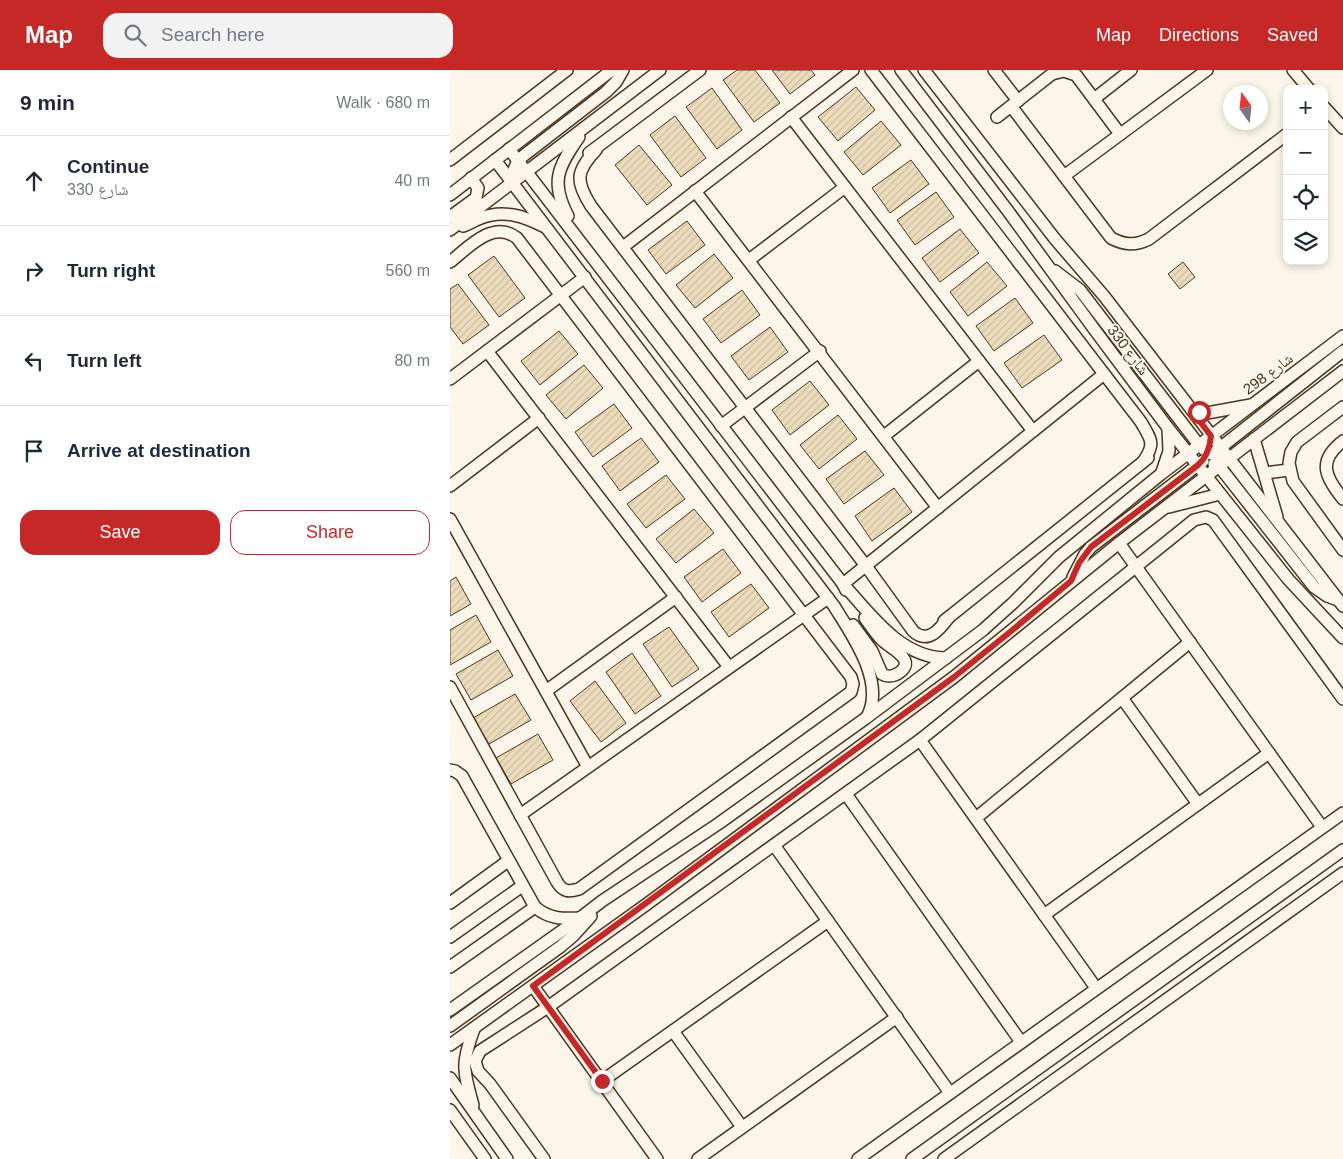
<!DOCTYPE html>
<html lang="en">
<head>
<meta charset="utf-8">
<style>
  :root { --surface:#fff; --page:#f2f2f3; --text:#1f2937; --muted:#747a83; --line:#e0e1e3; --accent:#c62828 }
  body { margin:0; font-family:Arial,"Noto Naskh Arabic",sans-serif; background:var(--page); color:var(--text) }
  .controls { position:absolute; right:15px; top:15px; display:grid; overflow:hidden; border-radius:10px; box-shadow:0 2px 8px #0003 }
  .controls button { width:45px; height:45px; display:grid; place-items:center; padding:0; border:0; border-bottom:1px solid var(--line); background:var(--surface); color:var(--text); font:25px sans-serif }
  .compass { position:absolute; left:773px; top:15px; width:45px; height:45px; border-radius:50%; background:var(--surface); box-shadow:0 2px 8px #0003; rotate:345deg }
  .stop { position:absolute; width:15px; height:15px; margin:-11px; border:4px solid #c62828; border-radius:50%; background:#fff }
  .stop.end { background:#c62828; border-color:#fff; box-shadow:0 1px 5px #0008 }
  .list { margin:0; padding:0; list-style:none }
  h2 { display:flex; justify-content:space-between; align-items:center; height:65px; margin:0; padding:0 20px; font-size:21px }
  h2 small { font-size:16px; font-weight:400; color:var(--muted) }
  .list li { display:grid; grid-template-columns:32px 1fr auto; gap:15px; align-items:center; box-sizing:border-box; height:90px; padding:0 20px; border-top:1px solid var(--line) }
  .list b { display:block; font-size:19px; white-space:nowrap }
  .list p { margin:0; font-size:16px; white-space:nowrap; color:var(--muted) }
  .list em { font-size:16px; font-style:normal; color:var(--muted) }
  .actions { display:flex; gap:10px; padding:15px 20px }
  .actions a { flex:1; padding:11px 0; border:1px solid var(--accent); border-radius:15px; text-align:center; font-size:18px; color:var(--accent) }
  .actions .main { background:var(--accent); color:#fff }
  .icon { flex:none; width:28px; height:28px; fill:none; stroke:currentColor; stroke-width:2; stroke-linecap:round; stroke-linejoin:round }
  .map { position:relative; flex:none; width:893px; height:1089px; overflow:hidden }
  header { display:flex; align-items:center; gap:30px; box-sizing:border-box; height:70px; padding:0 25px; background:var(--accent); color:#fff }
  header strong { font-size:24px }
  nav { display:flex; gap:28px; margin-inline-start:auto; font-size:18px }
  .search { width:350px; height:45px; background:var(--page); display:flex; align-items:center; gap:12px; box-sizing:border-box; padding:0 18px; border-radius:15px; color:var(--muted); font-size:19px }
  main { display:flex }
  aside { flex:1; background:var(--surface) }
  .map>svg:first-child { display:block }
  .building { fill:url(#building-hatch); stroke:#4a3520 }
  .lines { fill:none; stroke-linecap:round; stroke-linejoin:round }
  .minor-casing { stroke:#4a3520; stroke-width:14 }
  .minor { stroke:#fbf6e9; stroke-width:11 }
  .route { stroke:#c62828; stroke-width:6 }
  .labels { text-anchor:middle; stroke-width:4; stroke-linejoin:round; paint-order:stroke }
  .street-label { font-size:15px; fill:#4a3520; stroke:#fbf6e9 }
</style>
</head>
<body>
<header>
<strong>Map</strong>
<div class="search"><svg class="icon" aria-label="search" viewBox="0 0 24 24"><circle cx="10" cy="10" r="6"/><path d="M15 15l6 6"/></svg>Search here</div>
<nav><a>Map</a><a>Directions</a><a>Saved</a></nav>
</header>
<main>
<aside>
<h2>9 min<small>Walk · 680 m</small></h2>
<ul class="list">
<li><svg class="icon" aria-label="ahead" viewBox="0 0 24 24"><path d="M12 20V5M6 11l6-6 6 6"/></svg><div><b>Continue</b><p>شارع 330</p></div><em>40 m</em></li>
<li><svg class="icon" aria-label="right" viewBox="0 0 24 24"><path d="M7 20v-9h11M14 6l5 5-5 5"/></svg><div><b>Turn right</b></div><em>560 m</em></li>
<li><svg class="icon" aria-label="left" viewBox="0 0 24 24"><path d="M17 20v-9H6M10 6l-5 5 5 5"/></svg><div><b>Turn left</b></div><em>80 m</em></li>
<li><svg class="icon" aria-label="arrive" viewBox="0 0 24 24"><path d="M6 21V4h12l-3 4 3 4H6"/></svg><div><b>Arrive at destination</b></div></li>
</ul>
<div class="actions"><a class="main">Save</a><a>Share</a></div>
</aside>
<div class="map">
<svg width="893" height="1089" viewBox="0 0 893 1089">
  <defs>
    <pattern id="building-hatch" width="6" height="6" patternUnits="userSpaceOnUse" patternTransform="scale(1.25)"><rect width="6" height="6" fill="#ecdcbc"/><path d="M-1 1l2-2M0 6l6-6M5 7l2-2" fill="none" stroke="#ccbda1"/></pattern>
  </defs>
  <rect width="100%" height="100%" fill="#fbf6e9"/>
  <!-- building -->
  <g class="building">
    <polygon points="287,0 305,0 330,33 304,52 273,10"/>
    <polygon points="322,0 361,0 365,5 340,24"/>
    <polygon points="406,17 425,40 388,71 368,47"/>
    <polygon points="262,18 292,60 267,79 236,37"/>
    <polygon points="225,46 256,88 231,107 200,65"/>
    <polygon points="431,51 451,75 413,105 394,82"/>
    <polygon points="189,75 222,115 197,135 165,95"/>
    <polygon points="461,90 479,114 440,143 422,118"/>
    <polygon points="486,122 504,147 465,175 447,150"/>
    <polygon points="237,151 255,175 216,204 198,180"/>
    <polygon points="510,159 529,183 490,212 472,188"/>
    <polygon points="264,184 283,208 245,238 226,215"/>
    <polygon points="44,186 75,228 49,247 18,205"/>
    <polygon points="537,192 557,216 518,246 500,222"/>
    <polygon points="733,192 745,207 730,219 718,204"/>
    <polygon points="8,214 39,255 13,274 0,257 0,219"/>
    <polygon points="292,220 310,245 271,273 253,249"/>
    <polygon points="565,228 583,253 544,281 526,256"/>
    <polygon points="320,257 338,282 299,310 281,286"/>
    <polygon points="109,261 128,284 90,315 71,291"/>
    <polygon points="594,265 612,290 572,318 554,293"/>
    <polygon points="134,295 153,318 116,349 96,325"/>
    <polygon points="360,311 379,335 340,365 322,340"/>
    <polygon points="164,334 182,358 143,387 125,362"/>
    <polygon points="388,345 407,369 369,399 350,375"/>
    <polygon points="191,368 209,392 170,421 152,396"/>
    <polygon points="415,381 434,405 394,434 376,409"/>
    <polygon points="216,405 235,429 196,458 177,434"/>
    <polygon points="444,418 462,442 422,471 405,446"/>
    <polygon points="244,439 264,463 226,493 206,469"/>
    <polygon points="273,479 291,503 252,532 234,507"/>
    <polygon points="6,507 21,534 0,546 0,511"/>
    <polygon points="301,514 319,538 279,567 261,542"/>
    <polygon points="26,545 41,572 0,595 0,560"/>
    <polygon points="219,557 249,599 222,617 193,574"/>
    <polygon points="48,580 63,606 21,630 6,604"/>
    <polygon points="182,583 211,626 185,644 156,602"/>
    <polygon points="145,611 176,653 151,672 120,631"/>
    <polygon points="65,624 81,650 39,674 23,648"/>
    <polygon points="88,664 103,690 61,714 46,688"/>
  </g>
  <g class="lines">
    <!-- minor casing -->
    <g class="minor-casing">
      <g id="minor">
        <path d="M421,0L691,352C701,370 706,373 693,392"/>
        <polyline points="451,0 558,141 644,259 718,358 838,509 893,568"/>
        <polyline points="474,0 605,169 654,226 893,536"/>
        <polyline points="544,0 568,31"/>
        <polyline points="843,0 859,19"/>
        <polyline points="644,29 681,0"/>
        <path d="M561,36L661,168C674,175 685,176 699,169L837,64"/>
        <polyline points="874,37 893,58"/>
        <polyline points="341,47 583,361"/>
        <polyline points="547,47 602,4 614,1 626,5 670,64"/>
        <path d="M59,79L393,514C421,545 451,588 496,588"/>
        <path d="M146,80C126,101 125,111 141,136L416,496L463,561C478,575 490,559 499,547"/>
        <polyline points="139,83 250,0"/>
        <polyline points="0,90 117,0"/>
        <path d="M45,90L384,536C402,565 436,612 417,647"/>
        <polyline points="614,106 757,0"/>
        <polyline points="63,112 63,102 68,90 156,22 166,12 173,0"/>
        <polyline points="245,121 488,438"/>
        <polyline points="0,125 162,0"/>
        <path d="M118,146C100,112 108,97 129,67"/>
        <polyline points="0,147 26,128 28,118 21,108"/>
        <path d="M13,156C19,154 25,150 31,148C53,139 74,146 95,157"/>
        <polyline points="0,160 210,0"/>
        <polyline points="173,177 403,0"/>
        <polyline points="299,190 395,117"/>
        <path d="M0,192C18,178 43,149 67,168L401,607L403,614L401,622L129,819C119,822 113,822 107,812L0,617"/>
        <polyline points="605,201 630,220 749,375 758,383 779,389"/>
        <polyline points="37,281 279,597"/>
        <polyline points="0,309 135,207"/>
        <polyline points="893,337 847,372 841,382 839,393 843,411 893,480"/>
        <polyline points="743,341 757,343 801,335"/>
        <polyline points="271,356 370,281"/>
        <polyline points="434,366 529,291"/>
        <polyline points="804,369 827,447"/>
        <path d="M893,371C867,391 875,407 893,429"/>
        <polyline points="765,382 893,281"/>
        <polyline points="764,394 769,396 864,517 877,526 888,530"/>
        <polyline points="712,402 719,381 718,358"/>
        <polyline points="815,403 839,400"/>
        <polyline points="0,416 89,348"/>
        <polyline points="719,437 770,424"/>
        <polyline points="0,449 138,697"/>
        <polyline points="669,473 872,757"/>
        <polyline points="623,507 635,484 641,477 753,391"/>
        <polyline points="396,520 393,514 654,304"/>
        <polyline points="494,551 698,388"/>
        <path d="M403,555L422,581L432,604C437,607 441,607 447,604C470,590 439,578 432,570C425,563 420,555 415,548"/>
        <polyline points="96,621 226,527"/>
        <polyline points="672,628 748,734"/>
        <polyline points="470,670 646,918"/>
        <path d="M0,700L5,701L12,706L85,837C99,849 112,849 130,848"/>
        <polyline points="396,724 571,972"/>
        <polyline points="70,745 378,528"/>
        <polyline points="526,748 740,572"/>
        <polyline points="324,775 500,1023"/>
        <polyline points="0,833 58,791"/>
        <polyline points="594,845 819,683"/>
        <polyline points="0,867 72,816"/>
        <polyline points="0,897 85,837"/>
        <polyline points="83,916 207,1089"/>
        <polyline points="0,940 130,848 152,831 268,754 416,648 533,560 563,533 609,487 711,404 893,266"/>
        <polyline points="0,956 110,877 123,866 141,846"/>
        <polyline points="223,961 292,1057"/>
        <polyline points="0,975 197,834 504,607 669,473 893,301"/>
        <polyline points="0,1008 57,1089"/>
        <polyline points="152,1011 378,851"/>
        <path d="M23,1035C13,1000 11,994 24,959"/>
        <polyline points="0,1040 35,1089"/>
        <polyline points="94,1089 40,1014 28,1001 25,991 30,981 98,937 470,670 744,450 756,447 763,450 893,629"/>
        <polyline points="248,1089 447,947"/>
        <polyline points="408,1089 893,743"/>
        <polyline points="462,1089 893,780"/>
        <polyline points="494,1089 893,803"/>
      </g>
    </g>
    <!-- minor -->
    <use href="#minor" class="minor"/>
  </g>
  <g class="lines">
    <!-- route -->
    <path class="route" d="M152,1011L83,916L504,607L560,562L621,511L629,493L641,477L748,395C757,387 760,378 761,366L742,341L749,342"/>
  </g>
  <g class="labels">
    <!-- street labels -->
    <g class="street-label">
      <text transform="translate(678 280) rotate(53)" y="5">شارع 330</text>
      <text transform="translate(818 304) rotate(-37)" y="5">شارع 298</text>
    </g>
  </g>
</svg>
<div class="controls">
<button>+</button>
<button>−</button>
<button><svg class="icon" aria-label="locate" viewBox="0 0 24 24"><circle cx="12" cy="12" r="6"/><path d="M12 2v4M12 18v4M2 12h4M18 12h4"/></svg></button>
<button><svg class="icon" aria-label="layers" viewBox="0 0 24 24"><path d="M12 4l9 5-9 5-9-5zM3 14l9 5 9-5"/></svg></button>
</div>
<svg class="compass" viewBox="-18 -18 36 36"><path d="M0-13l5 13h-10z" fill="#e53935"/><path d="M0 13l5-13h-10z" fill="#747a83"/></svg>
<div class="stop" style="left:749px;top:342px"></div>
<div class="stop end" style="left:152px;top:1011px"></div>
</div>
</main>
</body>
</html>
